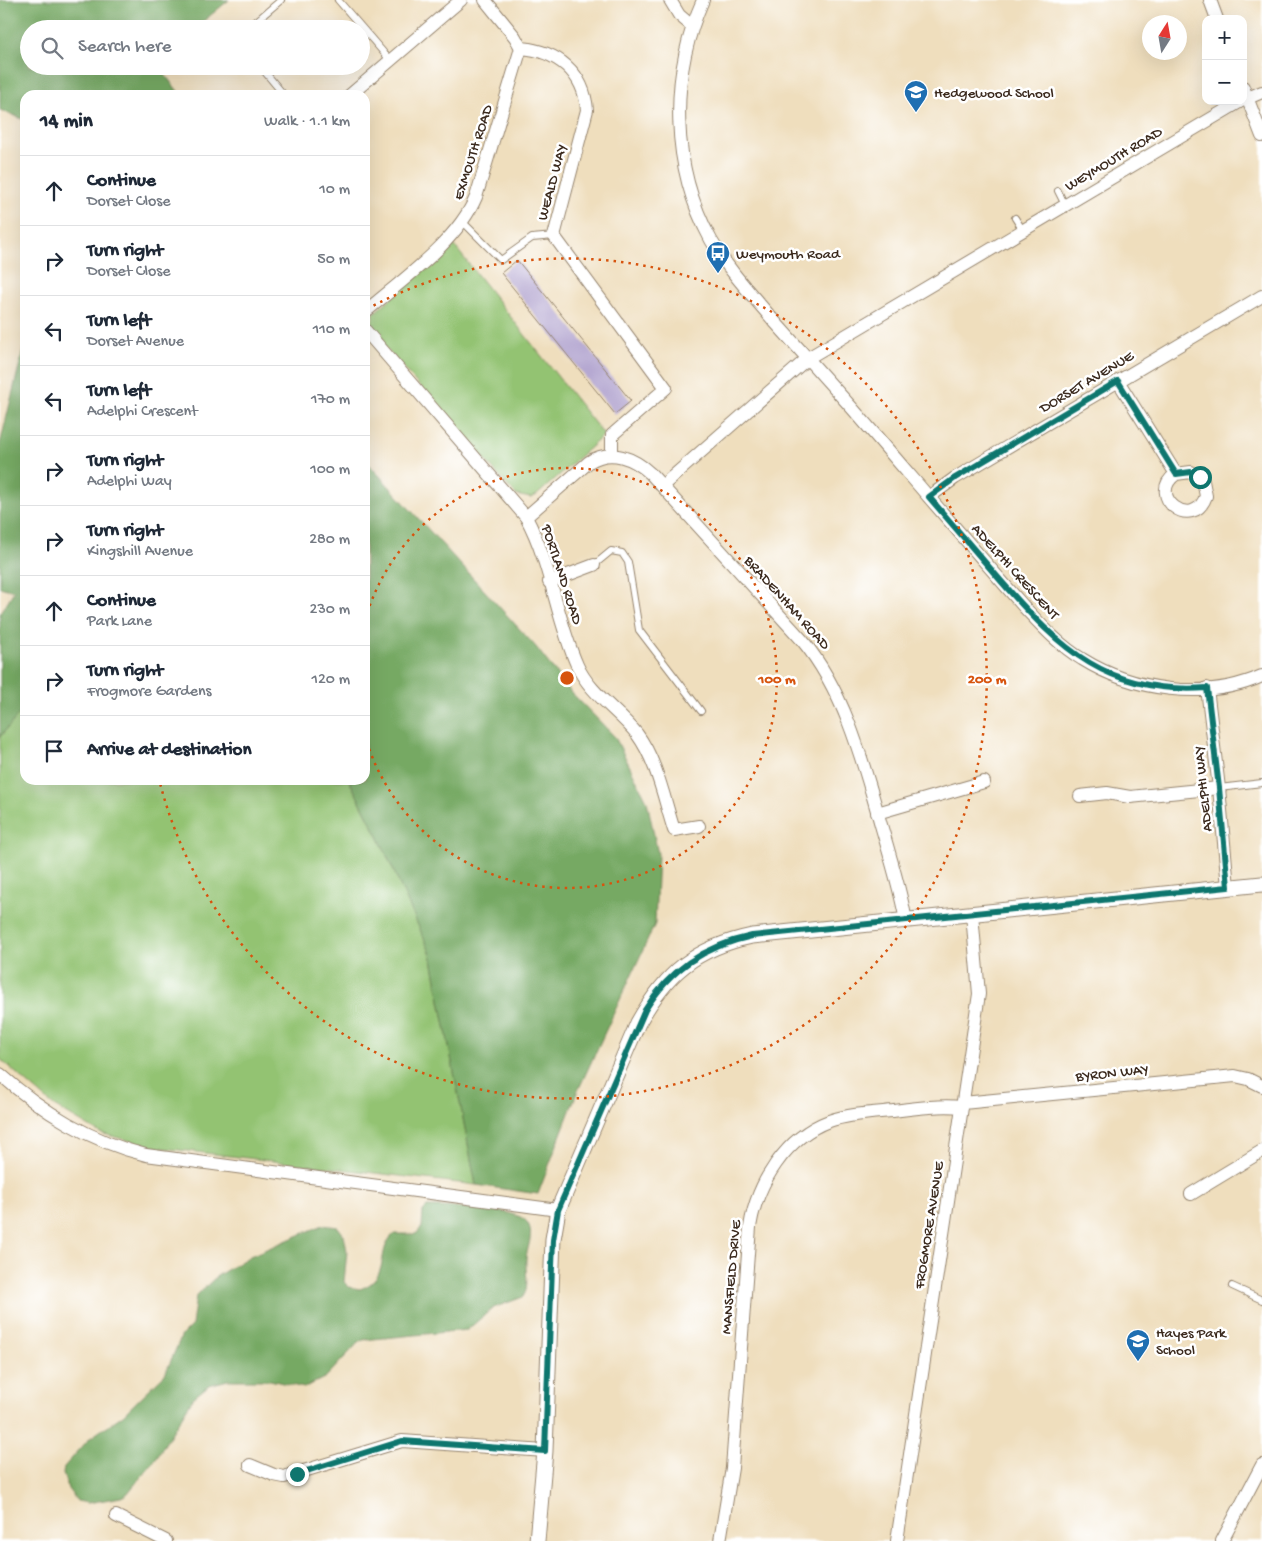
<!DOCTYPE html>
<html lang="en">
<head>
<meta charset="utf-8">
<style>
  :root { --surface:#fff; --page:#f2f2f3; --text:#1f2937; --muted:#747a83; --line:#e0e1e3 }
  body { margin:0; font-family:"Gochi Hand",sans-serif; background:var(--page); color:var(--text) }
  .controls { position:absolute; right:15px; top:15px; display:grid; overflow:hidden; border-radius:10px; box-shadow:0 5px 20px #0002 }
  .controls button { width:45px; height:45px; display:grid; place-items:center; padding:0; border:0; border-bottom:1px solid var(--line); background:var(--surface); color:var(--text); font:25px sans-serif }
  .compass { position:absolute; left:1142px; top:15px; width:45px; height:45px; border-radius:50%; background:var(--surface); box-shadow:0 5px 20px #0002; rotate:11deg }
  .stop { position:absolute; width:15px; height:15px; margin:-11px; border:4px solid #0f766e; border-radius:50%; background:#fff }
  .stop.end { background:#0f766e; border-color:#fff; box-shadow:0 1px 5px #0008 }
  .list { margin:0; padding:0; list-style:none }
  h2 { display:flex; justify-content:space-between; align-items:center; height:65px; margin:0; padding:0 20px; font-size:21px }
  h2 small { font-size:16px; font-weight:400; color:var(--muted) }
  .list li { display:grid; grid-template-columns:32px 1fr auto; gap:15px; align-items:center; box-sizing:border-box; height:70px; padding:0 20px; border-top:1px solid var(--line) }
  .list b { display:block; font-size:19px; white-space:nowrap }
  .list p { margin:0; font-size:16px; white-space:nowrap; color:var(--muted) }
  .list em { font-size:16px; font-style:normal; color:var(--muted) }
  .icon { flex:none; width:28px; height:28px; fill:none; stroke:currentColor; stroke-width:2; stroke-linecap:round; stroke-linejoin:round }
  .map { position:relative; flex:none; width:1262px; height:1541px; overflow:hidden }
  .search { position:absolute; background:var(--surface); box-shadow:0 5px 20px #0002; left:20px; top:20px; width:350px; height:55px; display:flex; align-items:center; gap:12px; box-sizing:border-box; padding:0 18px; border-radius:28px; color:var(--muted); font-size:19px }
  .panel { position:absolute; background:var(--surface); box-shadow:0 5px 20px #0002; left:20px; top:90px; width:350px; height:695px; border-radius:15px }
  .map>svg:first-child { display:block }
  .green { fill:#93c372; stroke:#677648 }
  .forest { fill:#76a964; stroke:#586a41 }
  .building { fill:#b5a8d1 }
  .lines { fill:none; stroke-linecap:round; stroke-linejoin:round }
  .service-casing { stroke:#95846e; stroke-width:8 }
  .minor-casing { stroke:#95846e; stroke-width:14 }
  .tertiary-casing { stroke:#95846e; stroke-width:17 }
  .service { stroke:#fff; stroke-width:6 }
  .minor { stroke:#fff; stroke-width:12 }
  .tertiary { stroke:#fff; stroke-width:15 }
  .route { stroke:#0f766e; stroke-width:6 }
  .ring { fill:none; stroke:#d7540e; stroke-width:2.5; stroke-dasharray:2.5 5 }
  .labels { text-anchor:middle; stroke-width:5; stroke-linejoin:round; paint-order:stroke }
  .poi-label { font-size:15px; fill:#3b2a1e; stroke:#fff; text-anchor:start }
  .street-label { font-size:15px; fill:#3b2a1e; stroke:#fff }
  .centre { fill:#d7540e; stroke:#fff; stroke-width:2.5 }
  .ring-label { font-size:15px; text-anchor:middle; font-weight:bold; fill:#d7540e; stroke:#fff; stroke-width:5; stroke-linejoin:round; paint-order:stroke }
</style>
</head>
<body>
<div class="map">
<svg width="1262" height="1541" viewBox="0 0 1262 1541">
  <rect width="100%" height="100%" fill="#fff"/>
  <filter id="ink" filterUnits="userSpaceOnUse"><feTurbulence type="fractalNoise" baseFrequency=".02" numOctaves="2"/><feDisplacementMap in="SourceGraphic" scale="10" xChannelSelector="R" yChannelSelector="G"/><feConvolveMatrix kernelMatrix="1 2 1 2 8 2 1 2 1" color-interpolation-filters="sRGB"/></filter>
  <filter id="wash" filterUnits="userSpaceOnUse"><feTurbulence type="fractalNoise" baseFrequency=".0096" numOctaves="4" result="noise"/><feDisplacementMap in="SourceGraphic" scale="20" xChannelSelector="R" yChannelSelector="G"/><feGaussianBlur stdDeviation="1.12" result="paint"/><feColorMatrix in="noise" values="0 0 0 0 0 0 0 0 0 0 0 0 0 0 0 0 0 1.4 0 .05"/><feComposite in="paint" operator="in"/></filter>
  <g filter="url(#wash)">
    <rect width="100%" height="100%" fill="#efdebd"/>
    <!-- green -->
    <g class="green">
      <polygon points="453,244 604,435 537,495 531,498 516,495 373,334 371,328 374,313"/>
      <polygon points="25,707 25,780 349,780 379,838 431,954 476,1185 154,1147 100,1133 54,1106 0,1059 0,737"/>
    </g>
    <!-- forest -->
    <g class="forest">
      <polygon points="0,0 229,0 194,29 29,29 29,66 158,66 181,95 25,95 25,120 0,110"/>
      <polygon points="25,342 25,707 0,737 0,614 14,591 0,587 0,444"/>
      <polygon points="365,460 536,647 570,691 615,737 647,801 658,854 655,924 576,1095 538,1194 476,1185 431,954 379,838 349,780 365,780"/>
      <path d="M427,1207C445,1207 517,1207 527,1222C535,1233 527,1247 526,1259C525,1272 530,1286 523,1297L493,1308L467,1330L363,1340L358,1343L326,1377L304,1388L270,1380H228L209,1385L193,1398L155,1460L127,1494L121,1497L88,1503L77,1501L68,1489L63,1474L64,1467L90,1438L123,1415L165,1374L182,1335L192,1325L196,1296L217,1276L250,1256L323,1225L338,1227L344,1235L347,1251L344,1282L349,1287L360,1289C392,1278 375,1250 394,1234H416L422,1227L423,1211Z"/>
    </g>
    <g id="blocks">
      <!-- building -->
      <polygon class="building" points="517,260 631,401 615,414 501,273"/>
    </g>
  </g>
  <g filter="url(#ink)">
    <use href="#blocks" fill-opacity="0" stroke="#95846e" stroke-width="1"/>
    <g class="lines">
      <!-- service casing -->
      <g class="service-casing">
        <g id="service">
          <polyline points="338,0 390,60"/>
          <polyline points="247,29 281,0"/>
          <polyline points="260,66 284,95"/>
          <polyline points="1058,191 1065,205"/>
          <polyline points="1015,218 1022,229"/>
          <polyline points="463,222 501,260 532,238 554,236"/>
          <polyline points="594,565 611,551 622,553 628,562 639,630 701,711"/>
          <polyline points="1219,788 1262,783"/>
          <polyline points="1232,1286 1262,1300"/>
        </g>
      </g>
      <!-- minor casing -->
      <g class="minor-casing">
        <g id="minor">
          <path d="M485,0L515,37L521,48C557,51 584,72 587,110L554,236L666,388L612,435V455"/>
          <polyline points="670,0 679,15 692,26"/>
          <path d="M703,0C669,76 671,167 711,240C728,270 752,295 774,321C800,350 826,379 852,408C910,475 967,542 1025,608C1042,626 1060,646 1082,659C1133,691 1206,701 1262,676"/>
          <polyline points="1210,0 1217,19"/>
          <polyline points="1243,87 1262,136"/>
          <polyline points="350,95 461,0"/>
          <polyline points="1243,100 1262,92"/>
          <path d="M365,312C402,280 457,242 476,197L521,48"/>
          <path d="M365,330L526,517C551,563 556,618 577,665C589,693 619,711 637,734C657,761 664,799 674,830L699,826"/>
          <path d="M1118,381L1176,474L1191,472L1203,481L1206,496C1193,533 1145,496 1176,474"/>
          <polyline points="662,486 808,358 1241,101"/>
          <polyline points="929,497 955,478 1262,296"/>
          <path d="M526,517L589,462C611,448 634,458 651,474L802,640C845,692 863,762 881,825C890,856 900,888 906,921"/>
          <polyline points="549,582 594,565"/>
          <polyline points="1207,688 1219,788 1228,887"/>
          <polyline points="1080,796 1107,793 1130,797 1219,788"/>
          <polyline points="877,813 984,782"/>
          <path d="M0,1074C41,1111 92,1142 146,1155L558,1210"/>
          <polyline points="963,1103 1235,1076 1248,1079 1262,1086"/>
          <polyline points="1191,1194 1262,1151"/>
          <polyline points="250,1465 274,1475 284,1477 402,1441 545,1451"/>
          <polyline points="116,1516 166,1541"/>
          <path d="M720,1541L732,1468L750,1227C757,1183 786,1137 829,1121C850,1114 872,1113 893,1111C917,1108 939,1105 962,1107"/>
          <polyline points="897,1541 979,994 972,914"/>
          <polyline points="1222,1541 1262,1465"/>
        </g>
      </g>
      <!-- tertiary casing -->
      <g class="tertiary-casing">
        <path id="tertiary" d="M537,1541L545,1451L553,1239L558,1210L638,1023C666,973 695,948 752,936L1262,884"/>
      </g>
      <!-- service -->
      <use href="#service" class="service"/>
      <!-- minor -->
      <use href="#minor" class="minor"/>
      <!-- tertiary -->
      <use href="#tertiary" class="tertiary"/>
    </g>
  </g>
  <g class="lines" filter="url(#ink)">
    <!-- route -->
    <path class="route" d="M297,1474L402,1441L545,1451L553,1240L558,1210L645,1010C670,969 705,946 752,936L1228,887L1219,788L1207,688C1109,695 1061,650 1001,581C977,553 953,525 929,497L955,478L1118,381L1176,474L1191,472L1200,477"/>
  </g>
  <!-- distance rings -->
  <g class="ring">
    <path d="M365 620A210 210 0 1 1 365 736"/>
    <path d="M367 309A420 420 0 1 1 160 783"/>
  </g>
  <!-- icons -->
  <defs>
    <g id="school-pin" transform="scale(1.25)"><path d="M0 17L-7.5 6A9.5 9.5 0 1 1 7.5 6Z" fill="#1f6fb2" stroke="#fff"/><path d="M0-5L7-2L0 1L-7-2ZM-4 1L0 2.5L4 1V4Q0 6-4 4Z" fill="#fff"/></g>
    <g id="bus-pin" transform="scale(1.25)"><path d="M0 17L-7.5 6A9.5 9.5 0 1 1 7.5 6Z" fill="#1f6fb2" stroke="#fff"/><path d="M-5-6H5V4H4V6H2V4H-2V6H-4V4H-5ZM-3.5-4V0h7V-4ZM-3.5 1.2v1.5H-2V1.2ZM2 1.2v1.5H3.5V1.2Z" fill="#fff"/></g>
  </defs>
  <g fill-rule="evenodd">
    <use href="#school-pin" x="916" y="92"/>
    <use href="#bus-pin" x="718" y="253"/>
    <use href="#school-pin" x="1138" y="1341"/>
  </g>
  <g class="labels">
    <!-- poi labels -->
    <g class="poi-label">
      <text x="934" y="97">Hedgewood School</text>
      <text x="736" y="258">Weymouth Road</text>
      <text x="1156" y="1337">Hayes Park<tspan x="1156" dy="17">School</tspan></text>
    </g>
    <!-- street labels -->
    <g class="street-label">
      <text transform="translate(472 152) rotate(-72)" y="5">EXMOUTH ROAD</text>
      <text transform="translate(1113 158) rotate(-31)" y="5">WEYMOUTH ROAD</text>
      <text transform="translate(551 182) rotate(-75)" y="5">WEALD WAY</text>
      <text transform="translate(1086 381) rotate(-31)" y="5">DORSET AVENUE</text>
      <text transform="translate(1016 571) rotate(48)" y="5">ADELPHI CRESCENT</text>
      <text transform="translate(563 574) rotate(72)" y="5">PORTLAND ROAD</text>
      <text transform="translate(788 602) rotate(48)" y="5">BRADENHAM ROAD</text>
      <text transform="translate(1202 789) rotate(-96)" y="5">ADELPHI WAY</text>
      <text transform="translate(1112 1072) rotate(-6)" y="5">BYRON WAY</text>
      <text transform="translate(928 1225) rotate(-81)" y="5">FROGMORE AVENUE</text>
      <text transform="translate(730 1277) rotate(-85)" y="5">MANSFIELD DRIVE</text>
    </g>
  </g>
  <circle cx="567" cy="678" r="8" class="centre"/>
  <g class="ring-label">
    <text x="777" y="683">100 m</text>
    <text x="987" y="683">200 m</text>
  </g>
</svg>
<div class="controls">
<button>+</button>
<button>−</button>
</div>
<svg class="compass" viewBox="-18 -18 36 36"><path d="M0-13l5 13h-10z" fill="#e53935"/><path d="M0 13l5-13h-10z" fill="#747a83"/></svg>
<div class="stop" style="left:1200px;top:477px"></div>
<div class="stop end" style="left:297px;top:1474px"></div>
<div class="search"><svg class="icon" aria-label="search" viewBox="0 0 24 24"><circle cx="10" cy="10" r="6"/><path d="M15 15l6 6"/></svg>Search here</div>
<section class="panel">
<h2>14 min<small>Walk · 1.1 km</small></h2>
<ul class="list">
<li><svg class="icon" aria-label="ahead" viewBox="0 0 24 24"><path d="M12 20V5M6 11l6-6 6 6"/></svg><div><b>Continue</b><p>Dorset Close</p></div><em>10 m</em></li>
<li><svg class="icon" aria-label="right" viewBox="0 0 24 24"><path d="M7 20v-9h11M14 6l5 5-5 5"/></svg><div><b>Turn right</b><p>Dorset Close</p></div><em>50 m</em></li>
<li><svg class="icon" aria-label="left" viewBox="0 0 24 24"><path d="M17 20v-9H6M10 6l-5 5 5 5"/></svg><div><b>Turn left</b><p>Dorset Avenue</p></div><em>110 m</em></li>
<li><svg class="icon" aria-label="left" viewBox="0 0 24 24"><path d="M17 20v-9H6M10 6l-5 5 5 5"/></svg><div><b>Turn left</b><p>Adelphi Crescent</p></div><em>170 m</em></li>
<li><svg class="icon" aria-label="right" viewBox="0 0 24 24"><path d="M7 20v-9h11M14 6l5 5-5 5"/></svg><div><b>Turn right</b><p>Adelphi Way</p></div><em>100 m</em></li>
<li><svg class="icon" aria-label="right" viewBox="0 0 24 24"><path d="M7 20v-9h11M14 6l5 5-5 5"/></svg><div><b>Turn right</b><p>Kingshill Avenue</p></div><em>280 m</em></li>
<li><svg class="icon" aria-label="ahead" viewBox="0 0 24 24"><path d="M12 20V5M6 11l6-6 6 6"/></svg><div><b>Continue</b><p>Park Lane</p></div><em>230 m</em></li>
<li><svg class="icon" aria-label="right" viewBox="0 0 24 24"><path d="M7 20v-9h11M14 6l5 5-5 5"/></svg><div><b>Turn right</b><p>Frogmore Gardens</p></div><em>120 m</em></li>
<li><svg class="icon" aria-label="arrive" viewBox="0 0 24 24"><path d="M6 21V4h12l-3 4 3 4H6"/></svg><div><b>Arrive at destination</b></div></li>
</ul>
</section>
</div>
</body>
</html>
